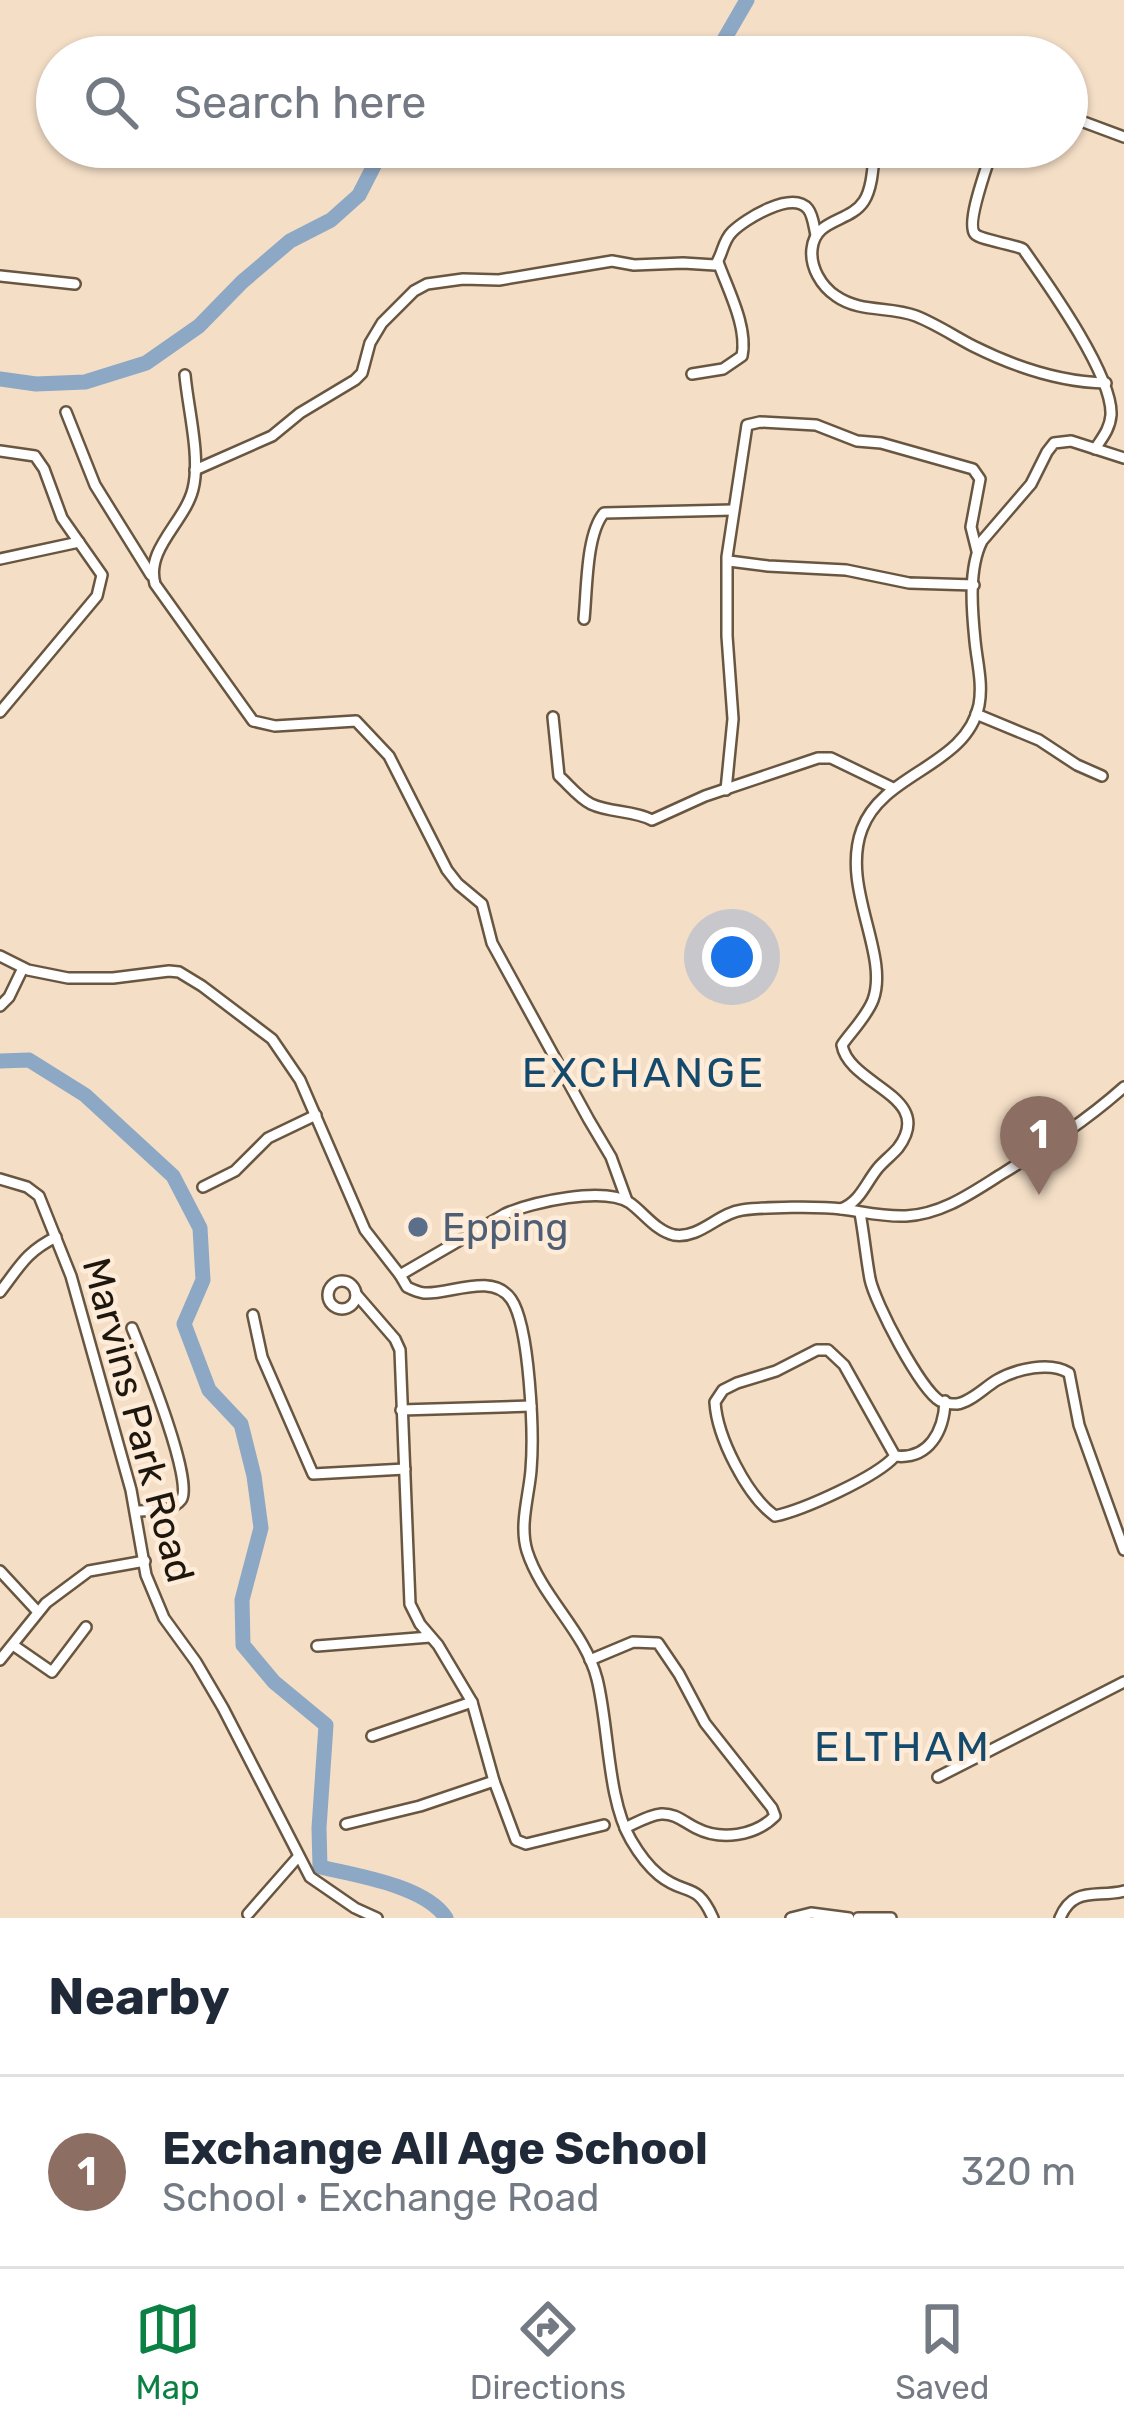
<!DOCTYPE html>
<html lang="en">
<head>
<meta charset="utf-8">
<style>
  :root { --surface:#fff; --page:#f2f2f3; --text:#1f2937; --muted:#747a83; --line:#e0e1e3; --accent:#0b8043 }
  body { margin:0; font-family:Rubik,sans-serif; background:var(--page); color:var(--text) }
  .you { position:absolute; left:732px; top:957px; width:42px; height:42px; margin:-30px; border:9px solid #fff; border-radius:50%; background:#1a73e8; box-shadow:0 0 0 18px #1a73e833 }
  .badge { display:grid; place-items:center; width:78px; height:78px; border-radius:50%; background:var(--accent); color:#fff; font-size:39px; font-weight:700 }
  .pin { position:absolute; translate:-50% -99px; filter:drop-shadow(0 3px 6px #0008) }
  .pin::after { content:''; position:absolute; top:63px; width:42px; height:36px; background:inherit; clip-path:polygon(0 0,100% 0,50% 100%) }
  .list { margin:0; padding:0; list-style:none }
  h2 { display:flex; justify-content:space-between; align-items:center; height:156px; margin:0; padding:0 48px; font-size:51px }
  h2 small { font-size:39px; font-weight:400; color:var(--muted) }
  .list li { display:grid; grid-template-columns:78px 1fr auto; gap:36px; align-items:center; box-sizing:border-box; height:192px; padding:0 48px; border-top:3px solid var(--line) }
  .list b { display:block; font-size:45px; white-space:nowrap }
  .list p { margin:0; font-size:39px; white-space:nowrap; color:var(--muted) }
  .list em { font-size:39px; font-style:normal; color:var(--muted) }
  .icon { flex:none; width:66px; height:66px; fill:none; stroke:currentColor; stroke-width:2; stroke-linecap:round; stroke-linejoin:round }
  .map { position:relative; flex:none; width:1124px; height:1918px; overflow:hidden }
  .search { position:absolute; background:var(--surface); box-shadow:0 3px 9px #0004; left:36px; right:36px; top:36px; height:132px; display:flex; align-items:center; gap:30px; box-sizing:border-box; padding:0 42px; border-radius:66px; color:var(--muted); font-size:45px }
  .sheet { height:348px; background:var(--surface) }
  nav { display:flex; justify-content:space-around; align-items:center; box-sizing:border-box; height:168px; border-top:3px solid var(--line); background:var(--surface); font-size:33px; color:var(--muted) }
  nav a { display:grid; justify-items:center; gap:6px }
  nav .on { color:var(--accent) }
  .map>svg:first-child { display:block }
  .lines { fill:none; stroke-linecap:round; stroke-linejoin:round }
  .river { stroke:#8ca8c5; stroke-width:15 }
  .street-casing { stroke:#695641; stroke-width:14 }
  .street { stroke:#fff; stroke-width:9 }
  .service-dot { fill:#5c6f8a; stroke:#feecd9; stroke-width:4.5 }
  .labels { text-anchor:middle; stroke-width:9; stroke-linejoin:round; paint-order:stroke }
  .service-label { font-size:39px; fill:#4e5e75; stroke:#feecd9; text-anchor:start }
  .street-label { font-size:39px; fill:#1e170e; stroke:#feecd9 }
  .neighbourhood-label { font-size:42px; letter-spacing:3px; fill:#144a6c; stroke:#feecd9 }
</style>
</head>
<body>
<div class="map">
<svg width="1124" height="1918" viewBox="0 0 1124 1918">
  <rect width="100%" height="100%" fill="#f4dec6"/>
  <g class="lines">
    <!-- river -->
    <g class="river">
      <polyline points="714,57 747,0"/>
      <polyline points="0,379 36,384 85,382 146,363 199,326 242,282 290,241 331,220 359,195 381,152 387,147"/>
      <path d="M0,1061L29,1060L85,1095L173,1176L200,1228L203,1280L184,1324L209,1390L241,1424L254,1476L261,1528L242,1600L243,1645L274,1682L326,1725L319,1828L320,1867C355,1875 426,1886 446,1918"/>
    </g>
    <!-- street casing -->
    <g class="street-casing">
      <g id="street">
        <polyline points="1081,121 1124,137"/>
        <path d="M875,147C873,163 873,187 864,201C850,223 815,218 812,249C810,267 821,286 836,296C860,313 890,306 916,316C936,324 954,336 973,346C1015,367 1059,382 1106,383"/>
        <path d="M993,147C989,162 965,223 975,234C981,240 1012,244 1023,249C1047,283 1113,375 1111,415C1110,429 1102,438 1095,449"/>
        <polyline points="0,276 75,284"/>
        <path d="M692,374L723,369L742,356C748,327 728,290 718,262"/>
        <path d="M185,375C188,409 201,457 193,489C185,522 145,549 155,584L253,721L275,726L356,721L389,756L447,870L458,884L482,904L492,943L589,1120L611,1157L627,1201"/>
        <polyline points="66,412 95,485 151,575"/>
        <polyline points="0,451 35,456 44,469 62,518 102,575 97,596 0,712"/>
        <path d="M195,470L272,436L300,413L355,380L362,373L370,343L382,323L414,291L427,284L463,279L499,280L612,261L634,265L683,263L715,265C723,255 722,242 732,232C745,219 792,190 808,209C813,215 814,227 816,235"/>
        <polyline points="0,559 79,542"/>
        <polyline points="729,561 768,566 846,570 909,583 974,585"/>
        <path d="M584,619C587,590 586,534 604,513L733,510"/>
        <polyline points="976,714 1039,740 1077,765 1102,776"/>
        <path d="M553,717L559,776C569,785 579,798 591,804C610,813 633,810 652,820L705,796L818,758H831L893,788"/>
        <polyline points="726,790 733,719 727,636 727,557 747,425 760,422 816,425 857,441 881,443 973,469 980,479 971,527 977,551"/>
        <path d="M0,956L28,970L68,978H113L169,971L179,972L202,986L272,1039L300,1080L365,1230L400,1275L505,1214C532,1202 604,1186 630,1203C644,1213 656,1231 674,1235C700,1239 718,1213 742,1210C765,1207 819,1206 842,1209C864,1212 884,1217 906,1216C944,1214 974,1191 1005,1172C1047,1146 1087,1120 1124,1087"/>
        <polyline points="0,1006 9,997 23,968"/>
        <polyline points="0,1179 27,1187 39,1196 71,1276 131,1490 146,1575 164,1618 196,1662 223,1708 310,1877 355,1908 377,1918"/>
        <polyline points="203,1187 235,1171 268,1138 316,1115"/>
        <path d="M841,1209C860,1202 865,1184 878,1168C884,1161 892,1155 898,1148C937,1096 849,1086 842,1045C851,1032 867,1016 873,1000C890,954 840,887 862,829C883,772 966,767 979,705C983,683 977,662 975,641C972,611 968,569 982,541L1031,484L1047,452L1054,443L1071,441L1124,458"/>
        <path d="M860,1213C864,1235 866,1257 870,1279C875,1303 920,1389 940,1401C945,1404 951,1404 957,1404C971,1402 985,1387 997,1380C1016,1369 1050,1361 1069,1373L1079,1425L1124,1550"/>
        <path d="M400,1275L407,1287C413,1290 417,1292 424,1293C449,1295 492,1272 511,1299C530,1326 534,1435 531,1470C529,1496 519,1525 527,1551C542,1598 585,1631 597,1679C609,1726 607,1799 631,1840C638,1852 648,1866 659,1875C686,1897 696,1880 713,1918"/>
        <circle cx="342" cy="1295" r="14"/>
        <path d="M0,1292C20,1266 26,1252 56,1237"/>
        <polyline points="356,1294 395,1339 400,1350 410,1604 420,1624 438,1645 472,1702 494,1781 516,1840 526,1844 604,1825"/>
        <polyline points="253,1315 262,1357 313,1474 405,1469"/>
        <path d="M132,1328C142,1353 195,1482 181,1500C172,1512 150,1510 136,1511"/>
        <polyline points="401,1410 531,1406"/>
        <path d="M895,1456L844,1365L828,1350H817L776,1371L737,1383L723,1390L715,1402C717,1437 747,1496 775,1516C803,1510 877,1477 895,1456C929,1460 944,1431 945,1401"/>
        <polyline points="0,1571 38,1612"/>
        <polyline points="13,1645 52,1672 86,1627"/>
        <polyline points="317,1646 430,1637"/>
        <polyline points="0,1660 46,1603 89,1571 145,1561"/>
        <path d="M590,1660L633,1642L658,1643L679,1674L705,1723L772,1808L775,1816C755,1836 721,1841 696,1828C684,1822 675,1813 661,1814C649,1815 636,1823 625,1828"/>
        <polyline points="372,1736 472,1702"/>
        <polyline points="938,1777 1124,1682"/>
        <polyline points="346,1824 420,1806 494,1781"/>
        <polyline points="248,1914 298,1857"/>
        <polyline points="791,1918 811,1913 849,1918"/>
        <polyline points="858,1918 891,1918"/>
        <path d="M1060,1918C1073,1886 1096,1898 1124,1891"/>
      </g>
    </g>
    <!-- street -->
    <use href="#street" class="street"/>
  </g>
  <!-- markers -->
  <circle class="service-dot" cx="418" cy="1227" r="12"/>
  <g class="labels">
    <!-- service labels -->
    <g class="service-label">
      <text x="442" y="1241">Epping</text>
    </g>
    <!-- street labels -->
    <g class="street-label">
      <text transform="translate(139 1420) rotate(75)" y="14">Marvins Park Road</text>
    </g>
    <!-- neighbourhood labels -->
    <g class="neighbourhood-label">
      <text x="644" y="1087">EXCHANGE</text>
      <text x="903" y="1761">ELTHAM</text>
    </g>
  </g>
</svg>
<div class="you"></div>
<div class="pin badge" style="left:1039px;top:1195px;background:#8d6e63">1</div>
<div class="search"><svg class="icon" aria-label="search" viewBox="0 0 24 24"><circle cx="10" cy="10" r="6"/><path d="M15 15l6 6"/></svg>Search here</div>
</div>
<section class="sheet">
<h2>Nearby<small></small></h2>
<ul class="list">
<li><span class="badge" style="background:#8d6e63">1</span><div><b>Exchange All Age School</b><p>School · Exchange Road</p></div><em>320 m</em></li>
</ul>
</section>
<nav>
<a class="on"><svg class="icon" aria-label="map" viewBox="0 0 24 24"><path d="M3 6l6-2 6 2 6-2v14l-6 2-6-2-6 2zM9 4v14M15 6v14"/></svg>Map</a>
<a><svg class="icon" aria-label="directions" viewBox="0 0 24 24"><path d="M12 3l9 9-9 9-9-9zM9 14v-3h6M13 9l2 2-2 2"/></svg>Directions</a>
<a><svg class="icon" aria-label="saved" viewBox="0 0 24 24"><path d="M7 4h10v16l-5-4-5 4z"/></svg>Saved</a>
</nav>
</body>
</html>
